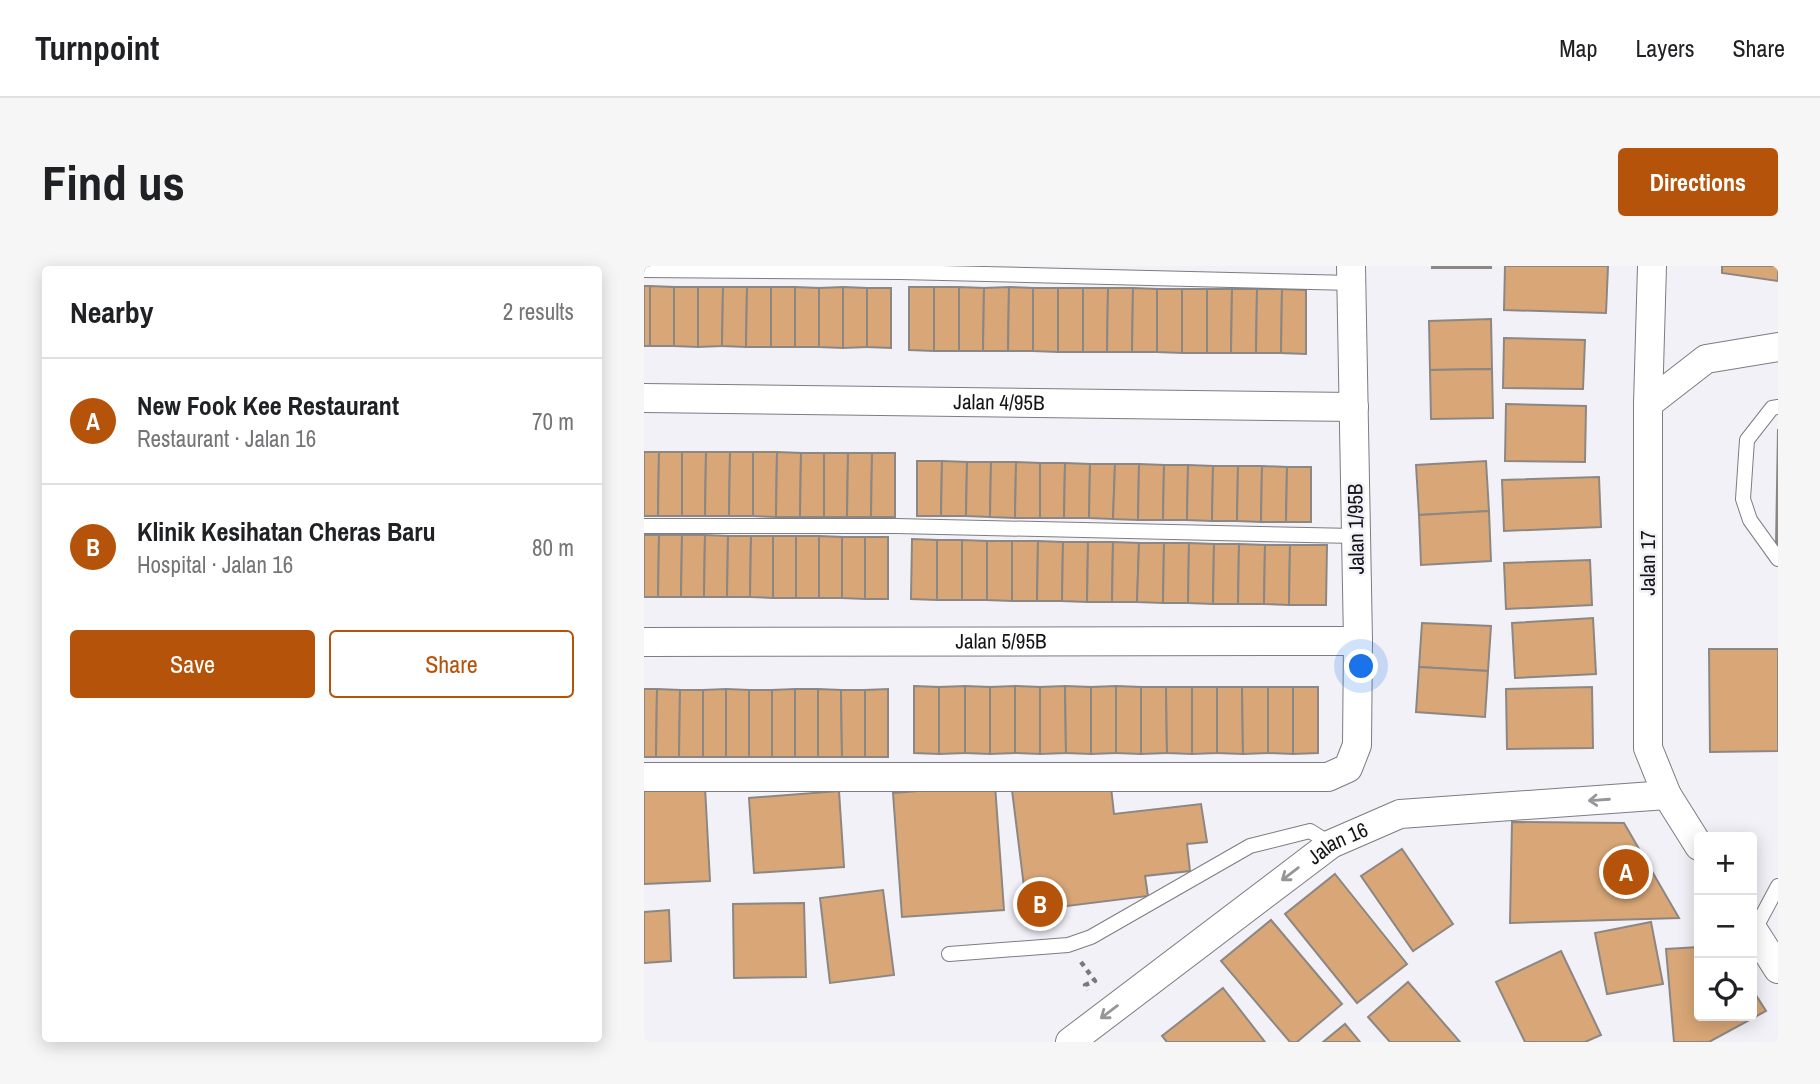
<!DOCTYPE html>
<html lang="en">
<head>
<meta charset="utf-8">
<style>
  :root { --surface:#fff; --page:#f6f6f6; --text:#202124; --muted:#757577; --line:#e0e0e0; --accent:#b45309 }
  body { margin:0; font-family:"Archivo Narrow",sans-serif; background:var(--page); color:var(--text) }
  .controls { position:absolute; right:21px; bottom:21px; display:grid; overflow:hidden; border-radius:7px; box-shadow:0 4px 18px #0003 }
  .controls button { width:63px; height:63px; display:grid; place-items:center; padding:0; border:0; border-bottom:2px solid var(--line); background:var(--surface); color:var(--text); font:35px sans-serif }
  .you { position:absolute; left:718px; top:401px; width:24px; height:24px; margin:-18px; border:5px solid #fff; border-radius:50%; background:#1a73e8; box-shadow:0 0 0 10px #1a73e833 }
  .badge { display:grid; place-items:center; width:46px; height:46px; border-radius:50%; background:var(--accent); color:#fff; font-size:23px; font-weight:700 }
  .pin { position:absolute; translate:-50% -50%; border:4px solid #fff; box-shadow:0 2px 7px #0006 }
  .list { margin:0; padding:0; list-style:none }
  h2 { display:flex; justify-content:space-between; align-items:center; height:91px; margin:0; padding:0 28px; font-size:30px }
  h2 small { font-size:23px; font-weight:400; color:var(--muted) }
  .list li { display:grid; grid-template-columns:46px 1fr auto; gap:21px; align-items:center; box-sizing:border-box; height:126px; padding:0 28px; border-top:2px solid var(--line) }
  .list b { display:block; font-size:26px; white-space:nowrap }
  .list p { margin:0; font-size:23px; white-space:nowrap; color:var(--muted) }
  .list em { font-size:23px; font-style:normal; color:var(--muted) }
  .actions { display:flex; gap:14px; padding:21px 28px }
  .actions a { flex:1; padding:16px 0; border:2px solid var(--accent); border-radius:7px; text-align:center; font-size:24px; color:var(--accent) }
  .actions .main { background:var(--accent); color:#fff }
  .icon { flex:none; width:38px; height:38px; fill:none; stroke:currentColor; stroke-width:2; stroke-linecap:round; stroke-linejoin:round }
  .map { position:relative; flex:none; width:1134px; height:776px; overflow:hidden; border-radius:7px }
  header { display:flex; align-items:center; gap:42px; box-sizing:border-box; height:98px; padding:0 35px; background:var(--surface); border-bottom:2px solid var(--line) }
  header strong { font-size:33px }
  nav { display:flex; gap:38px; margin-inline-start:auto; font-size:24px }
  .intro { display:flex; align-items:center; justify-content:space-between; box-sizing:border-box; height:168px; padding:0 42px }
  h1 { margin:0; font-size:49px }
  .button { padding:18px 32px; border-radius:7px; background:var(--accent); color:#fff; font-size:24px; font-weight:700 }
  main { display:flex; gap:42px; padding:0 42px }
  aside { flex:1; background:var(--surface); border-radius:7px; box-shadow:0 4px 18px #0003 }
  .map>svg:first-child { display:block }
  .building { fill:#d9a777; stroke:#8c8782; stroke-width:2 }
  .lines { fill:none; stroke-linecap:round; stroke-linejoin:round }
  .service-casing { stroke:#7c7c82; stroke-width:16 }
  .minor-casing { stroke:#7c7c82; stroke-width:30 }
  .path { stroke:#79787d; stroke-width:4.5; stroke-dasharray:5 5; stroke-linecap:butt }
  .service { stroke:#fff; stroke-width:14 }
  .minor { stroke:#fff; stroke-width:28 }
  .oneway { stroke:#969597 }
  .labels { text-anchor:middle; stroke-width:5; stroke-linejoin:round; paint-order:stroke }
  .street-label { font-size:21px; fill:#151417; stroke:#f2f1f8 }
</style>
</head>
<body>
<header>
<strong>Turnpoint</strong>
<nav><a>Map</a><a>Layers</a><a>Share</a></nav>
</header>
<div class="intro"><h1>Find us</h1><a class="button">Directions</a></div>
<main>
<aside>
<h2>Nearby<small>2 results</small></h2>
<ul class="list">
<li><span class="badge">A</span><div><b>New Fook Kee Restaurant</b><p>Restaurant · Jalan 16</p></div><em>70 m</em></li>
<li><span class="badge">B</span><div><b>Klinik Kesihatan Cheras Baru</b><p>Hospital · Jalan 16</p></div><em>80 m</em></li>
</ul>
<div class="actions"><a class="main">Save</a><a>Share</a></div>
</aside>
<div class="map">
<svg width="1134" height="776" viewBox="0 0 1134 776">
  <rect width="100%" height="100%" fill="#f2f1f8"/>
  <!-- building -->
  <g class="building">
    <rect x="788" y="0" width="59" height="2"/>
    <polygon points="861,0 964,0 962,47 860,44"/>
    <polygon points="1078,0 1134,0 1134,15 1078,7"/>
    <rect x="0" y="20" width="6" height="60"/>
    <polygon points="6,20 30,21 30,80 6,80"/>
    <polygon points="30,21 54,21 54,81 30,80"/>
    <polygon points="54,21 79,21 78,80 54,81"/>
    <polygon points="79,21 103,21 102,81 78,80"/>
    <polygon points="103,21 127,21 127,81 102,81"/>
    <rect x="127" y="21" width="24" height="60"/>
    <polygon points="151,21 175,22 175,81 151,81"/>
    <polygon points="199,21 199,82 175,81 175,22"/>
    <polygon points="199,21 223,22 223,81 199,82"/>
    <polygon points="265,21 290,21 290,85 265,84"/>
    <rect x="290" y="21" width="25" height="64"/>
    <polygon points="315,21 340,22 339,85 315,85"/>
    <polygon points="365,21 364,85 339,85 340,22"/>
    <polygon points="365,21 389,22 389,85 364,85"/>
    <polygon points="223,22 247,22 247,82 223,81"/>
    <polygon points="389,22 414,22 414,86 389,85"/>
    <rect x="414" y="22" width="25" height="64"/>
    <polygon points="439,22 464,22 463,86 439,86"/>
    <polygon points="464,22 489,22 488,86 463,86"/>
    <polygon points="489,22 513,23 513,86 488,86"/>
    <polygon points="513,23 538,23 538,87 513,86"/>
    <rect x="538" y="23" width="25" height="64"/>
    <polygon points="563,23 588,23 587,87 563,87"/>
    <polygon points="588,23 613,23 612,87 587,87"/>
    <polygon points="613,23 638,23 637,87 612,87"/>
    <polygon points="638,23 662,24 662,88 637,87"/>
    <polygon points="847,53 848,103 786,104 785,55"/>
    <polygon points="860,72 941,74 939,123 859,122"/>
    <polygon points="848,103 849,152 787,153 786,104"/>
    <polygon points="862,138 942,140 941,196 861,195"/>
    <polygon points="1134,163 1134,279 1132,279"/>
    <polygon points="0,186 15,186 14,250 0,250"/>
    <polygon points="15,186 38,186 38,250 14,250"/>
    <polygon points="38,186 62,186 61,250 38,250"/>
    <polygon points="62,186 86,186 85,250 61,250"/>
    <polygon points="86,186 109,186 109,250 85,250"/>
    <polygon points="109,186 133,186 132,251 109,250"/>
    <polygon points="133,186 157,187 156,251 132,251"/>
    <polygon points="157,187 180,187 180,251 156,251"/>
    <polygon points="180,187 204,187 203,251 180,251"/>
    <polygon points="204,187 228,187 227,251 203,251"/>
    <polygon points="228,187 251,187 251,251 227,251"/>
    <polygon points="273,195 298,195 297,250 273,250"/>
    <polygon points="298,195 323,196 322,250 297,250"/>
    <polygon points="842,195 845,245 775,249 772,199"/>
    <polygon points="323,196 347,196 346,251 322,250"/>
    <polygon points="347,196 372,196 371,252 346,251"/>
    <polygon points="372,196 396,197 396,252 371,252"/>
    <polygon points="396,197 421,197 420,252 396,252"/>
    <polygon points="421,197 446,198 445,252 420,252"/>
    <polygon points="446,198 471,198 469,253 445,252"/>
    <polygon points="471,198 495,198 494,254 469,253"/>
    <polygon points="495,198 520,199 519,254 494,254"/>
    <polygon points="520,199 544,199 543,254 519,254"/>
    <polygon points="544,199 569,200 568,255 543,254"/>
    <polygon points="569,200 594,200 593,255 568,255"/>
    <polygon points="594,200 618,200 617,256 593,255"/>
    <polygon points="618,200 643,201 642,256 617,256"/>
    <polygon points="643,201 667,201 667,256 642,256"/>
    <polygon points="955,211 957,261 860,265 858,214"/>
    <polygon points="845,245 847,295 777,299 775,249"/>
    <polygon points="0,269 15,269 14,331 0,331"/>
    <polygon points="15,269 38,269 37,331 14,331"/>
    <polygon points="38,269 61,269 60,331 37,331"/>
    <polygon points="61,269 84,270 83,331 60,331"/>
    <polygon points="84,270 107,270 106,331 83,331"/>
    <polygon points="107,270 129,270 129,332 106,331"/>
    <rect x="129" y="270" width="23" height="62"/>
    <rect x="152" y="270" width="23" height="62"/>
    <polygon points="175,270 198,271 198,332 175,332"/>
    <polygon points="198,271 221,271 221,333 198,332"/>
    <rect x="221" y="271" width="23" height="62"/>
    <polygon points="268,273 293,274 293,334 267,333"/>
    <rect x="293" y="274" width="25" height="60"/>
    <polygon points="318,274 343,275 343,334 318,334"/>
    <polygon points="343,275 368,275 368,335 343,334"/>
    <polygon points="368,275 394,275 393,335 368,335"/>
    <polygon points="394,275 419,276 418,335 393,335"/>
    <polygon points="419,276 444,276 443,336 418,335"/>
    <polygon points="444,276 469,276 468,336 443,336"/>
    <polygon points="469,276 495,277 493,336 468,336"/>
    <polygon points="495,277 520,277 519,337 493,336"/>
    <polygon points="520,277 545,277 544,337 519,337"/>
    <polygon points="545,277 570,278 569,338 544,337"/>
    <polygon points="570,278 595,278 594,338 569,338"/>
    <polygon points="595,278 621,279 620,338 594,338"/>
    <polygon points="621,279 646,279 645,339 620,338"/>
    <polygon points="646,279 683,279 682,339 645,339"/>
    <polygon points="946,294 948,339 862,343 860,297"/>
    <polygon points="949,352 952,408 871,412 868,357"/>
    <polygon points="778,357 847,360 844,405 775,401"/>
    <polygon points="1065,383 1134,383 1134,485 1066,486"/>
    <polygon points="775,401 844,405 841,451 772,446"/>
    <polygon points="270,420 295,421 295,488 270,487"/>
    <polygon points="321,420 321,487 295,488 295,421"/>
    <polygon points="321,420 346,421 346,488 321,487"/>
    <polygon points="371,420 371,487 346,488 346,421"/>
    <polygon points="371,420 396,421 396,488 371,487"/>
    <polygon points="421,420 422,487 396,488 396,421"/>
    <polygon points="421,420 447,421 447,488 422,487"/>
    <polygon points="472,420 472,487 447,488 447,421"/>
    <polygon points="472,420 497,421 497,488 472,487"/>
    <polygon points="497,421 522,421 523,487 497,488"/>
    <polygon points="522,421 548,421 548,488 523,487"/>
    <polygon points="548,421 573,421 573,487 548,488"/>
    <polygon points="573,421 598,421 599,488 573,487"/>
    <polygon points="598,421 624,421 624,487 599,488"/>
    <polygon points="624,421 649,421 649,488 624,487"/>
    <polygon points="649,421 674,421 674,487 649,488"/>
    <polygon points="948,421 949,482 863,483 862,423"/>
    <polygon points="0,423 13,423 12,491 0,491"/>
    <polygon points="13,423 36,424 35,491 12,491"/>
    <polygon points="82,423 82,491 59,491 59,424"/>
    <polygon points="82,423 105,424 105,491 82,491"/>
    <polygon points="151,423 151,491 128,491 128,424"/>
    <rect x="151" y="423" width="23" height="68"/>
    <polygon points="174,423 197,424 198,491 174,491"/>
    <polygon points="244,423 244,491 221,491 221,424"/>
    <polygon points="36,424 59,424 59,491 35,491"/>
    <rect x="105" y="424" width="23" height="67"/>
    <polygon points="197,424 221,424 221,491 198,491"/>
    <polygon points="466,512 470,548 557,538 563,576 543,578 546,605 501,610 504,630 383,645 368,524"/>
    <polygon points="351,519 360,644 258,651 249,527"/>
    <polygon points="61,521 66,615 0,618 0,524"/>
    <polygon points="195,525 200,601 110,607 105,532"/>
    <polygon points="868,556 980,557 1035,652 866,657"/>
    <polygon points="758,583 809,658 769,685 717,610"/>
    <polygon points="691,608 763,698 713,737 641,648"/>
    <polygon points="239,624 250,709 186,717 176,632"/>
    <polygon points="160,637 162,711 90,712 89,638"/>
    <polygon points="25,644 27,695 0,697 0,646"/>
    <polygon points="627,654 698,738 653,776 646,776 577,695"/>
    <polygon points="1007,656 1019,718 963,728 951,667"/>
    <polygon points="1055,681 1055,750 1108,750 1108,723 1122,745 1065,776 1030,776 1022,683"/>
    <polygon points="917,685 957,769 941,776 881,776 852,716"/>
    <polygon points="764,716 816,776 746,776 724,751"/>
    <polygon points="579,722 621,776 523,776 518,770"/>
    <polygon points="701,758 716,776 679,776"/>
  </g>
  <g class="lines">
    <!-- service casing -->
    <g class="service-casing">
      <g id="service">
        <polyline points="0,4 256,6 708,17"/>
        <polyline points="1134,141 1128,142 1103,174 1099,233 1106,254 1134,293"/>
        <polyline points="0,260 252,260 712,270"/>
        <polyline points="1110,665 1134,620"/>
        <polyline points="305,688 424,679 447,671 606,580 666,565 687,578"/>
      </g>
    </g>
    <!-- minor casing -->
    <g class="minor-casing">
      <g id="minor">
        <polyline points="1008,0 1004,138 1004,482 1023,529 1055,580"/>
        <path id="s1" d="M0,132L710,141"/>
        <polyline points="1004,138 1062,93 1134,81"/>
        <path id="s2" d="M0,376L714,375"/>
        <polyline points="0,511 684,511 704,502 713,479 714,375 707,0"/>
        <polyline points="1108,662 1134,703"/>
        <path id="s3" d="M426,776L687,578L756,548L1023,529"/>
      </g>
    </g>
    <!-- path -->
    <polyline class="path" points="437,696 451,715 441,719 444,724"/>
    <!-- service -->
    <use href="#service" class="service"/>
    <!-- minor -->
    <use href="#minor" class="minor"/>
  </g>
  <!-- one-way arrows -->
  <defs><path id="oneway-shaft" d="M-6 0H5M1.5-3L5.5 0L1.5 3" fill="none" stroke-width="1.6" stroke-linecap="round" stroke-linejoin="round" transform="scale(1.75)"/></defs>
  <g class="oneway">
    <use href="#oneway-shaft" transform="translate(955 534) rotate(176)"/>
    <use href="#oneway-shaft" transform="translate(646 608) rotate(143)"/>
    <use href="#oneway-shaft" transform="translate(465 746) rotate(143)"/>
  </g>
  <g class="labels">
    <!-- street labels -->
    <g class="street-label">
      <text dy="7" stroke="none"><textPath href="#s1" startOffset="355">Jalan 4/95B</textPath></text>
      <text transform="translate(712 263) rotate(-91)" y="7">Jalan 1/95B</text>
      <text transform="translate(1004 297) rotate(-90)" y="7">Jalan 17</text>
      <text dy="7" stroke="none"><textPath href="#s2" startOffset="357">Jalan 5/95B</textPath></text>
      <text dy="7" stroke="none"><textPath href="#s3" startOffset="334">Jalan 16</textPath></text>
    </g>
  </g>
</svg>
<div class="controls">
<button>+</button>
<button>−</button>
<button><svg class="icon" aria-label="locate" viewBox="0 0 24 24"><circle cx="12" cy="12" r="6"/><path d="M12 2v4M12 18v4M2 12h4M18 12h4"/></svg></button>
</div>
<div class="you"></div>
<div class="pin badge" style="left:982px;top:606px">A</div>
<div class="pin badge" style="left:396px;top:638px">B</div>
</div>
</main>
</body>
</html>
